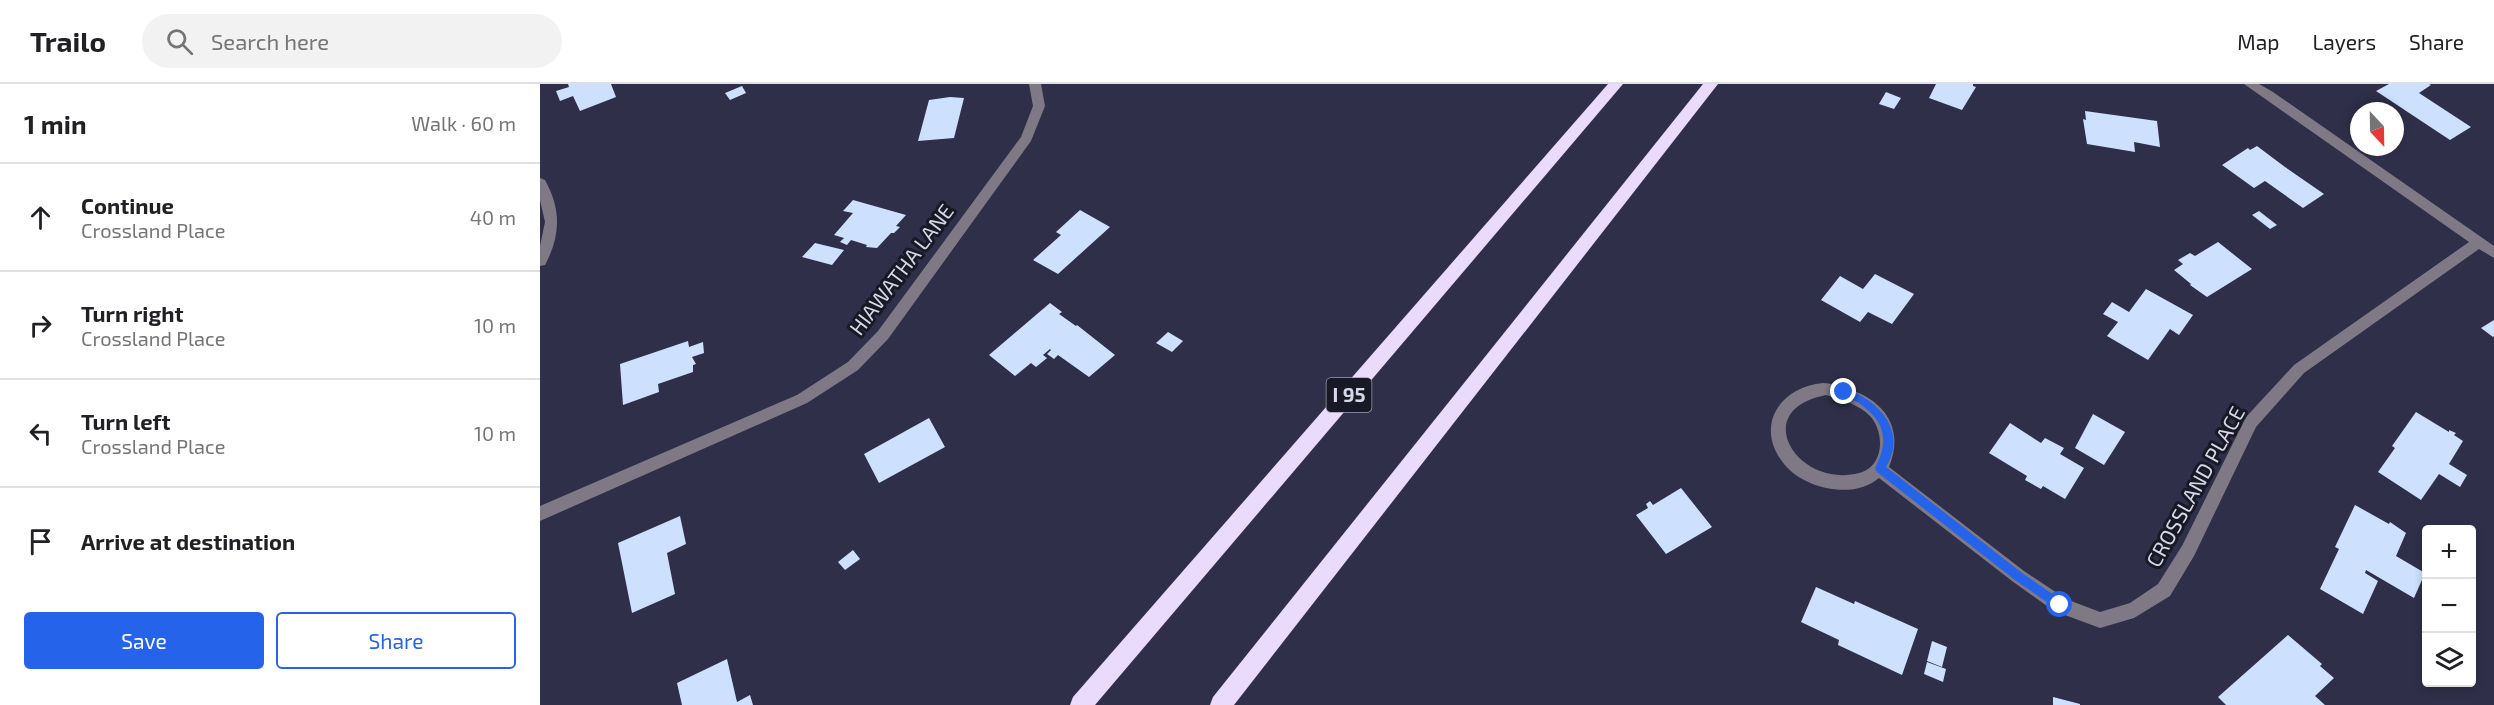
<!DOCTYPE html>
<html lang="en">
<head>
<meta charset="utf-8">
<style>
  :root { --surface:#fff; --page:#f2f2f2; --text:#202124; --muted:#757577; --line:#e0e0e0; --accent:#2563eb }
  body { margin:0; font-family:"Exo 2",sans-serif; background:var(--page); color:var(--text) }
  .controls { position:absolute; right:18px; bottom:18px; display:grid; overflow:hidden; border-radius:6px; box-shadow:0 3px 9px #0003 }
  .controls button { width:54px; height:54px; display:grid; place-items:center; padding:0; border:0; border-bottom:2px solid var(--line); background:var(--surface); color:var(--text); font:30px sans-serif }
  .compass { position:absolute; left:1810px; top:18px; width:54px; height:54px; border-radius:50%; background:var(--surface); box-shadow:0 3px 9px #0003; rotate:158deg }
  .stop { position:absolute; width:18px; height:18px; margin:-14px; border:4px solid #2563eb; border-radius:50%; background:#fff }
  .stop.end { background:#2563eb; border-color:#fff; box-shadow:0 2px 6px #0008 }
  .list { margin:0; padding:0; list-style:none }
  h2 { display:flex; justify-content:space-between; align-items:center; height:78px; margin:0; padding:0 24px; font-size:26px }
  h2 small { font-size:20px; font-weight:400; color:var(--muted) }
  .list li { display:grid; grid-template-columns:39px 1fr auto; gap:18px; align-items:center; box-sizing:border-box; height:108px; padding:0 24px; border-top:2px solid var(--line) }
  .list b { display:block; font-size:22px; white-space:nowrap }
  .list p { margin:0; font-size:20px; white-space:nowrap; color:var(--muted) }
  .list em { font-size:20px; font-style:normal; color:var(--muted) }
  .actions { display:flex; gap:12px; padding:18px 24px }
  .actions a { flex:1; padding:14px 0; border:2px solid var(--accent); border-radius:6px; text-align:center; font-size:21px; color:var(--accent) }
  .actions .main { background:var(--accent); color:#fff }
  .icon { flex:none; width:33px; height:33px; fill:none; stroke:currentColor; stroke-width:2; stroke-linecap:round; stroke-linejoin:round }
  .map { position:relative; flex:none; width:1954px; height:621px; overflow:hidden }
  header { display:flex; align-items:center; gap:36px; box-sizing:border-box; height:84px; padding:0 30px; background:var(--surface); border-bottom:2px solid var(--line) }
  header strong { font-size:28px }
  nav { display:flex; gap:33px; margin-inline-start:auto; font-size:21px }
  .search { width:420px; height:54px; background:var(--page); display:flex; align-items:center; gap:15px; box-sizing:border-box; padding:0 21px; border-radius:33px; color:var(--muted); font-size:22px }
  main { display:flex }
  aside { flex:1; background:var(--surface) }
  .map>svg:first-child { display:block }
  .building { fill:#cde0fe }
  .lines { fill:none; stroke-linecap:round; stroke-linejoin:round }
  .minor { fill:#7f7986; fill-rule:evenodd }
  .highway { fill:#eadbfc; fill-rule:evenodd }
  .route { fill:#2563eb }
  .labels { text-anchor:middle; stroke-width:6; stroke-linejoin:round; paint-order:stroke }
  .shield { fill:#191925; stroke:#9d9eae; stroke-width:1.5 }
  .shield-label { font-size:20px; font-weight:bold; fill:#d6d7e8 }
  .street-label { font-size:21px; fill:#d6d7e8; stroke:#191925 }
</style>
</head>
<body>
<header>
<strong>Trailo</strong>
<div class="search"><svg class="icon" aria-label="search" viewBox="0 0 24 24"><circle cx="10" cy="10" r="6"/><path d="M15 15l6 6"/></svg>Search here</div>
<nav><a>Map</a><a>Layers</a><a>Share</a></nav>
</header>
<main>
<aside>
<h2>1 min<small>Walk · 60 m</small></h2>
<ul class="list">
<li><svg class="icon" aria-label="ahead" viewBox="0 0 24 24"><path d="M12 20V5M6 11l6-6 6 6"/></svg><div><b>Continue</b><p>Crossland Place</p></div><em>40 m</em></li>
<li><svg class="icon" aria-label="right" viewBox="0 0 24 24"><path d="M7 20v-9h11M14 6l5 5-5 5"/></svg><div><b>Turn right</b><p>Crossland Place</p></div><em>10 m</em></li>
<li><svg class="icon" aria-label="left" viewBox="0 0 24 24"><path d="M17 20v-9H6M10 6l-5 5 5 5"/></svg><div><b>Turn left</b><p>Crossland Place</p></div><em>10 m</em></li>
<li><svg class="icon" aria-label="arrive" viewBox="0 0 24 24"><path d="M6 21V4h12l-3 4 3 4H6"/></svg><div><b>Arrive at destination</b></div></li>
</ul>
<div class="actions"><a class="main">Save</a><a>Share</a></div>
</aside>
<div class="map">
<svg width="1954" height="621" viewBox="0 0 1954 621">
  <rect width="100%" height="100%" fill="#2f2f4a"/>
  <!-- building -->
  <g class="building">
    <polygon points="28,0 71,0 76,13 40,27 33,12 20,17 16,7 29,3"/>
    <polygon points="1396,0 1433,0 1433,2 1436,3 1422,26 1389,14"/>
    <polygon points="1849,0 1889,0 1891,1 1879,9 1931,43 1910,56 1836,7"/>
    <polygon points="202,2 206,9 190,16 185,9"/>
    <polygon points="1346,8 1361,14 1354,25 1339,20"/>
    <polygon points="410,13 424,14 414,54 378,57 389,16"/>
    <polygon points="1545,27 1617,37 1620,63 1594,58 1595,68 1547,60 1543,35 1546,36"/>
    <polygon points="1717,62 1745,83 1784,110 1763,124 1725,97 1714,104 1682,81 1708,64 1710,66"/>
    <polygon points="313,116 366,131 356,142 360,143 354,149 351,149 337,164 326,163 327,161 311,156 307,161 300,158 304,154 294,151 313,129 303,127"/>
    <polygon points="540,126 570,143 518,190 493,176 521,151 516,148"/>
    <polygon points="1719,127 1737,141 1730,145 1712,131"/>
    <polygon points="1678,158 1712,185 1667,213 1650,201 1651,200 1634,186 1643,180 1638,176 1650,169 1655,172"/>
    <polygon points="275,159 304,166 292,181 262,173"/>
    <polygon points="1335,190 1374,210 1352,240 1328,228 1320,238 1281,216 1300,192 1323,205"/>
    <polygon points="1606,205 1653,231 1639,251 1630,245 1608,276 1567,252 1578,238 1563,230 1572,218 1589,228"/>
    <polygon points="510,219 522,228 519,230 536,242 537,241 575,271 549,293 518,271 514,275 507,270 511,266 510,265 503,271 507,274 496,283 491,279 475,292 449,271"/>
    <polygon points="1954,236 1954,252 1953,253 1941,244"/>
    <polygon points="628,248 643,257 632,268 616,259"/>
    <polygon points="148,257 149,263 163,258 164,269 152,273 156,280 153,281 153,288 118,300 119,308 83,321 80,280"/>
    <polygon points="1876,328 1909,348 1909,346 1916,349 1914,351 1923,357 1909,380 1927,391 1920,403 1899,390 1881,416 1838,388 1855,364 1852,362"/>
    <polygon points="1553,330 1585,348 1564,381 1535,364"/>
    <polygon points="389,334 405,363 339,399 324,370"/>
    <polygon points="1470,339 1501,359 1505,354 1524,364 1520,370 1544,384 1525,415 1503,402 1501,405 1485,396 1487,392 1449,369"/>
    <polygon points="1141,404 1172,443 1126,470 1096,431 1108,424 1106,420 1110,417 1113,421"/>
    <polygon points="1815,421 1849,440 1850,438 1866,449 1856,472 1885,489 1874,514 1826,486 1825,489 1838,497 1823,530 1780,505 1799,465 1795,463"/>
    <polygon points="140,432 146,460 127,469 135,510 92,529 78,459"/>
    <polygon points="313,466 320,475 305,486 298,478"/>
    <polygon points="1276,503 1314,520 1315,517 1378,545 1362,591 1298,561 1299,556 1261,538"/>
    <polygon points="1748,551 1782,580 1780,582 1794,594 1775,612 1785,621 1686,621 1678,613"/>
    <polygon points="1392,557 1407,563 1402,583 1387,577"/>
    <polygon points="187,575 197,618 210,611 213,621 142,621 137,599"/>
    <polygon points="1387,578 1406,585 1403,598 1384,590"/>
    <polygon points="1513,613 1540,620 1540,621 1513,621"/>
  </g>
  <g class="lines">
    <!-- minor -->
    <g class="minor">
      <polygon points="489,0 501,0 505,22 491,57 348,255 318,286 267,319 0,437 0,422 257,311 308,278 338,247 481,53 493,22"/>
      <path d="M1704,0H1719L1733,8L1954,162V174L1939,165L1764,289L1716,343L1654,472L1630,512L1594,534L1560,544L1514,527L1472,497L1339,394C1314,416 1264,405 1244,380C1214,343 1239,303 1283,299C1290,299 1298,302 1305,304C1344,315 1365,344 1349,383L1484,487L1526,515L1560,528L1590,519L1618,500L1642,462L1706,333L1754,281L1929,158ZM1286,311C1302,316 1319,320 1331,333C1345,350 1344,383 1319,389C1257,405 1208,326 1286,311Z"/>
      <path d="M0,94L5,96C21,125 21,151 5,181L0,182V162L5,138L0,116Z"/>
    </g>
    <!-- highway -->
    <g class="highway">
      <polygon points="1068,0 1083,0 555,621 530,621 533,613"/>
      <polygon points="1163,0 1178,0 694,621 670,621 673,613"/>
    </g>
  </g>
  <!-- route -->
  <path class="route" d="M1304,304C1338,316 1368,346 1346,383L1482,489L1524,518V525H1517L1475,496L1337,388L1335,384C1349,357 1346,338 1319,319C1313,315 1304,314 1299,308Z"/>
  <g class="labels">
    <!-- shield labels -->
    <rect class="shield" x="786.5" y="294" width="45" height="34" rx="4.5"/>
    <g class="shield-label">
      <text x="809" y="318">I 95</text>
    </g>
    <!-- street labels -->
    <g class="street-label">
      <text transform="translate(362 186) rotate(-53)" y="7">HIAWATHA LANE</text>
      <text transform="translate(1656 403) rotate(-61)" y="7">CROSSLAND PLACE</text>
    </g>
  </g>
</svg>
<div class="controls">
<button>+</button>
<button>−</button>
<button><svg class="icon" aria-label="layers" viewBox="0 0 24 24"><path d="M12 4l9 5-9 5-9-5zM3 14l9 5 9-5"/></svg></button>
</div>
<svg class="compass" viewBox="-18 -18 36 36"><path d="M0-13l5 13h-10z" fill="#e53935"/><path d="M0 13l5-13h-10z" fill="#757577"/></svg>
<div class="stop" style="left:1520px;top:521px"></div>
<div class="stop end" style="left:1304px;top:308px"></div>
</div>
</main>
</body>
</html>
